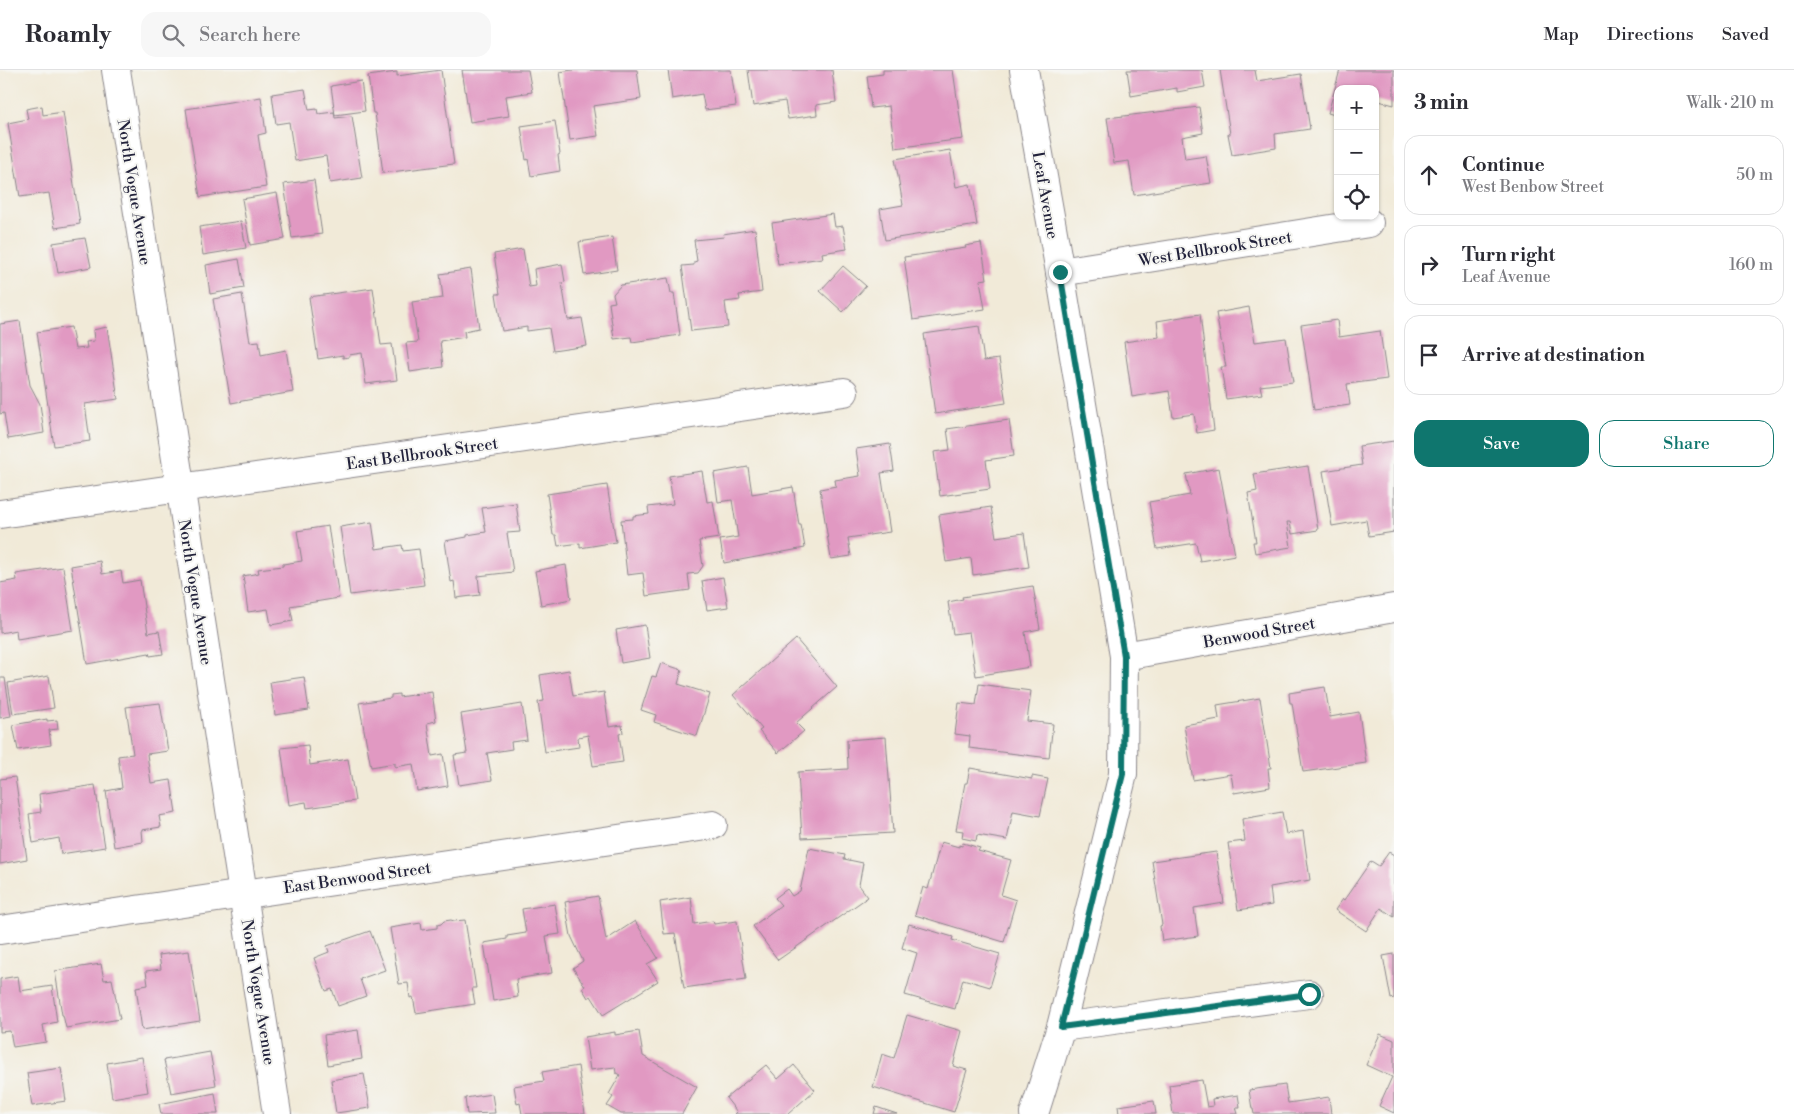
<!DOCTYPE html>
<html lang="en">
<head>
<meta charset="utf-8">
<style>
  :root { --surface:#fff; --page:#f7f7f7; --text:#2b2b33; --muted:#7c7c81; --line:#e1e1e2; --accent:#0f766e }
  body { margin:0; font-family:"Libre Bodoni",serif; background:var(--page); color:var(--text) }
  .controls { position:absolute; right:15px; top:15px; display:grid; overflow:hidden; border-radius:10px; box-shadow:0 1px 4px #0004 }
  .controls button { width:45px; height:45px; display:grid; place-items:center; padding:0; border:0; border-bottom:1px solid var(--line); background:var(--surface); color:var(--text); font:25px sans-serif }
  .stop { position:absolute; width:15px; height:15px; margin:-11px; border:4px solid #0f766e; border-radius:50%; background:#fff }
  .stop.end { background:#0f766e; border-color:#fff; box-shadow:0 1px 5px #0008 }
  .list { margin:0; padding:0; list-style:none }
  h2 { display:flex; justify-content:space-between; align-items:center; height:65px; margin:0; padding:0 20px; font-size:21px }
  h2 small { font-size:16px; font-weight:400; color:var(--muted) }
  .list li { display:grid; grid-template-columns:32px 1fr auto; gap:15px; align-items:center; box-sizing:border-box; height:80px; margin:0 10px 10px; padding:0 10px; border:1px solid var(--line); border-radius:15px }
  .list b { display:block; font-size:19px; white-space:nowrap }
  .list p { margin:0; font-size:16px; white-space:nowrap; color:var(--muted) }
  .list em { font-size:16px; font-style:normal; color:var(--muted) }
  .actions { display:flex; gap:10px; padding:15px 20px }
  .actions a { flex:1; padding:11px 0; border:1px solid var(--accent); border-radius:15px; text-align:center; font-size:18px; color:var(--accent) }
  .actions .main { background:var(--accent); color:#fff }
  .icon { flex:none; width:28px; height:28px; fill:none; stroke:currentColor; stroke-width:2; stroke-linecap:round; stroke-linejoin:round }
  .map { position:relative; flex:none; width:1394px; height:1044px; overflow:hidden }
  header { display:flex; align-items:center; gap:30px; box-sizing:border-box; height:70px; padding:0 25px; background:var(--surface); border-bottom:1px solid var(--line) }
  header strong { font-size:24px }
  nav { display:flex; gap:28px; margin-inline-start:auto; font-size:18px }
  .search { width:350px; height:45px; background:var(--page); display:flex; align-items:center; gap:12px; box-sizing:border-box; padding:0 18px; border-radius:15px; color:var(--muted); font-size:19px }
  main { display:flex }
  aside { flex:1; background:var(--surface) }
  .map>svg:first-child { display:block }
  .building { fill:#e199c2 }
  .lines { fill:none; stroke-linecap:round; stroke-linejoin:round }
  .minor-casing { stroke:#8a868a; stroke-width:30 }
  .minor { stroke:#fff; stroke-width:28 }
  .route { stroke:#0f766e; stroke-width:6 }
  .labels { text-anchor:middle; stroke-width:4; stroke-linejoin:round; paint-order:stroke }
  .street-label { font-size:16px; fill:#22223b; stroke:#f6f6f2 }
</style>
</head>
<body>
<header>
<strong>Roamly</strong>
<div class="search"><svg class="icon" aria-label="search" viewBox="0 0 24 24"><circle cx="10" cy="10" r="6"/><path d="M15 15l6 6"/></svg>Search here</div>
<nav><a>Map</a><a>Directions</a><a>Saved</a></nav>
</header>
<main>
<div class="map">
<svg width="1394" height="1044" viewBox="0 0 1394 1044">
  <rect width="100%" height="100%" fill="#f6f6f2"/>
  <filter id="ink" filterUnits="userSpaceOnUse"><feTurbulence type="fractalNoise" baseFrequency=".02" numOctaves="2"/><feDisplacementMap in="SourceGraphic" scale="10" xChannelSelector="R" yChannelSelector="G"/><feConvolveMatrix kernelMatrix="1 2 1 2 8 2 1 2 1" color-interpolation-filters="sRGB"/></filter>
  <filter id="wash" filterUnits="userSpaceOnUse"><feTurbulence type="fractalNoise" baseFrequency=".0096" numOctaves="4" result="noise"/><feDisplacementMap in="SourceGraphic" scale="20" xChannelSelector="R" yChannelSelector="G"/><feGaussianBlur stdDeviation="1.12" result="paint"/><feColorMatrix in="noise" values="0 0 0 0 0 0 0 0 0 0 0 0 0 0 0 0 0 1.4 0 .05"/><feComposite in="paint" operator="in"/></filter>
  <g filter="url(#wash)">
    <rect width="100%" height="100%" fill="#f1ead8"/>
    <g id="blocks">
      <!-- building -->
      <g class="building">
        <polygon points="441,0 454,94 383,103 375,43 373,43 368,6 397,2 397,6"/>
        <polygon points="462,0 528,0 532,22 506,26 509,46 470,52"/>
        <polygon points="572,0 637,0 641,29 593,36 598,66 570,70 560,2"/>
        <polygon points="668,0 731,0 736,36 705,40 702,24 672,29"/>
        <polygon points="748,0 832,0 836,32 816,35 817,45 788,49 785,31 753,36"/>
        <polygon points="883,0 953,0 963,69 895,78 889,36 871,38 867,6 883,4"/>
        <polygon points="1127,0 1202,0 1205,17 1177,22 1177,18 1131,26"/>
        <polygon points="1220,0 1255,0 1257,11 1301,4 1310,59 1275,64 1276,78 1232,85 1228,64 1230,64"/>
        <polygon points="1340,0 1394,0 1394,35 1375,30 1375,19 1338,19 1338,46 1328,43"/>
        <polygon points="361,11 365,41 335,45 331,16"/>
        <polygon points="305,19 309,40 317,39 318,44 334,42 335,48 352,46 362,108 330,113 326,86 295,91 289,52 276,54 272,24"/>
        <polygon points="261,27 266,63 258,65 266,117 200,127 186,39"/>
        <polygon points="42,36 43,45 63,42 80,154 55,158 49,123 20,127 8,53 28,49 26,39"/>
        <polygon points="1199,37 1203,63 1182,67 1185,89 1206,86 1211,113 1134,125 1129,91 1114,93 1107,48"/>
        <polygon points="555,51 560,84 558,85 560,101 531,106 528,89 526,90 521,56"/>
        <polygon points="950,80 956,117 970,114 977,155 885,170 880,139 903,135 895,89"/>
        <polygon points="314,110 322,164 292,168 284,114"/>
        <polygon points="277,123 285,169 250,175 242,129"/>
        <polygon points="833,144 835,157 843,156 847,179 822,183 823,188 778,194 772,153"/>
        <polygon points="241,151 246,178 203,185 199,157"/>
        <polygon points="755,159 762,222 739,225 740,230 725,232 728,257 691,261 682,196 694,195 694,192 697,191 694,170 724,167 723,164"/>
        <polygon points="612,167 617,200 584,205 579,172"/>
        <polygon points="85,168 91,197 58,203 53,173"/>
        <polygon points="981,173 987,209 980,210 985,239 913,250 904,187 966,178 965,176"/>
        <polygon points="523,179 529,217 536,216 534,199 562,194 565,212 562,213 568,250 582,248 587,276 553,281 549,258 527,261 527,257 502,261 496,224 500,224 494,184"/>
        <polygon points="239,189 244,218 210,224 206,195"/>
        <polygon points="843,196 866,216 843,242 820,221"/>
        <polygon points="471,199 479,258 464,261 465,267 440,271 443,297 410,302 406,273 418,272 412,232 443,228 440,204"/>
        <polygon points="668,208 671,223 674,223 680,265 632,272 631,267 614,269 609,233 615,232 613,224 621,215"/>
        <polygon points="373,218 381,275 392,274 397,310 366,314 362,283 349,285 349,287 343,288 343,285 318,289 309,227"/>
        <polygon points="242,224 250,272 259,271 261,285 286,280 293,322 231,333 213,229"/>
        <polygon points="1249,237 1255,272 1286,268 1293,312 1260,316 1262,324 1226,329 1221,297 1226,297 1216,243"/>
        <polygon points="1200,244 1214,360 1197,363 1194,344 1173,347 1169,321 1132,327 1124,272 1159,267 1157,251"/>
        <polygon points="1337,250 1339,267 1380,261 1387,309 1347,314 1350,335 1314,340 1301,255"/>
        <polygon points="20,251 30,315 40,334 44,363 8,369 4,343 0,344 0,254"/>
        <polygon points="979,256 984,291 999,289 1006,333 935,344 924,264"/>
        <polygon points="71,257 75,279 87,278 86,272 94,271 93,260 107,257 118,329 85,334 90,371 54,376 37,262"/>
        <polygon points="1009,350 1014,386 986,390 990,419 940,426 934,382 950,380 947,359"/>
        <polygon points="1394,371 1394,462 1369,466 1366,450 1332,456 1323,401 1362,395 1359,376"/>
        <polygon points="890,374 894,401 881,403 890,462 848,468 851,486 831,489 820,419 836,416 835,410 860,406 856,379"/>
        <polygon points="1308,396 1318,460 1292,464 1290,452 1287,452 1291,477 1255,483 1253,472 1256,472 1248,423 1257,421 1254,404"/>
        <polygon points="748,397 752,424 793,417 799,455 801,455 805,478 724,493 720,470 738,467 732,430 718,432 714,403"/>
        <polygon points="1219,398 1235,485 1200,491 1196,473 1157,479 1149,432 1190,425 1186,404"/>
        <polygon points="702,401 707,432 713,431 719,468 699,471 703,496 698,503 688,504 690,520 646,526 643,503 627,505 621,450 633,449 633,446 649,444 648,437 673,434 669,406"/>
        <polygon points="607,415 616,472 580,478 580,473 558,476 556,465 553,465 547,424"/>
        <polygon points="516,433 520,462 507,463 513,502 478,506 480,525 456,528 454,511 451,512 445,471 467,467 467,465 486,462 482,438"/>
        <polygon points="991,437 996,467 1024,463 1029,497 973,505 971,488 946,492 939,445"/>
        <polygon points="372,452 376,479 402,475 403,481 419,479 424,515 350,525 340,457"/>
        <polygon points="328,456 339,528 290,536 293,551 271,555 268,539 248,542 243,506 259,503 258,499 283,496 283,494 302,491 297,461"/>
        <polygon points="100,491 102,504 121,501 123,513 140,510 148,563 159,561 163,584 150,586 149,583 87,594 71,496"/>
        <polygon points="566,495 571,529 541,535 535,501"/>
        <polygon points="63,497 73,560 17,569 16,560 0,563 0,513 17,510 16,504"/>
        <polygon points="723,507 728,537 707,540 702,511"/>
        <polygon points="1033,516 1040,559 1025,562 1030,597 976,606 969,562 953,564 948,532 963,529 962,527"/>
        <polygon points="645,555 650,588 621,593 616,560"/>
        <polygon points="796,569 837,617 796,653 804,661 778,683 759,661 762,659 733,625"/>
        <polygon points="661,593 682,600 678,614 710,624 697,666 654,652 656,645 641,640 652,606 656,607"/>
        <polygon points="569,600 573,626 604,622 609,657 622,655 623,663 619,664 623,692 593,696 588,665 578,667 579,677 545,682 538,632 544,631 540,605"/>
        <polygon points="49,606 54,638 13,644 8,613"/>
        <polygon points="304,607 309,640 275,645 270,612"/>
        <polygon points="0,608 5,608 11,646 0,648"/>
        <polygon points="979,614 1031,621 1027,651 1053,654 1049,688 969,678 970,666 955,664 959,633 976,635"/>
        <polygon points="1325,617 1330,647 1359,642 1366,693 1303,702 1292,633 1290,633 1289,623"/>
        <polygon points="432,622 436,651 427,653 432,686 443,684 448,716 417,721 413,694 395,697 395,693 371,697 359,633 391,628 391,625 399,624 399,627"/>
        <polygon points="1260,628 1271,698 1268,698 1270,717 1234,723 1231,704 1193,710 1184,655 1219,649 1217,635"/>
        <polygon points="160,633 168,681 147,684 151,713 171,710 176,743 159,746 161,757 142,760 143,772 114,777 106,721 122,718 118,686 133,684 126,637"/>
        <polygon points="522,634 527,670 511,672 512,679 487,683 492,710 459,715 454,685 467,683 461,644"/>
        <polygon points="47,649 47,651 57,650 58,659 49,660 51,675 18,680 13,655"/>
        <polygon points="886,667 893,763 802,768 798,702 848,699 847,670"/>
        <polygon points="308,675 310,695 348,689 355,731 307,738 306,732 289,735 281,678"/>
        <polygon points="970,698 1032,709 1032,706 1048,709 1040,746 1013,741 1007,770 977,765 976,771 962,768 963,761 956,760 965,713 967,713"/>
        <polygon points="15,707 27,789 0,794 0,709"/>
        <polygon points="95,715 105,777 61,784 59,768 33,773 29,744 41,742 39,724"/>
        <polygon points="1282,742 1286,764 1303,761 1310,810 1270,817 1272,835 1238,840 1228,773 1245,771 1242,749"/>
        <polygon points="941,772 959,777 959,775 962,776 963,773 980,778 978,781 1011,790 1001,825 1016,830 1004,872 915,845 923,817 928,819"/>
        <polygon points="809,778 845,785 844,789 863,793 859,815 868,827 778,890 753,856 781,835 775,828 787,819 792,826 800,821"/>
        <polygon points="1216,782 1224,833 1194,838 1198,866 1162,871 1160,856 1162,855 1152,791"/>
        <polygon points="1389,782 1394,785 1394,847 1381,838 1366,861 1335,840 1343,829 1344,830 1371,791 1379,796"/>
        <polygon points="598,826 606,870 635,851 658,888 647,894 658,911 603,945 591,926 588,928 582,918 585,916 573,898 583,891 571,866 565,832"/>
        <polygon points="691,827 694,854 713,851 714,854 737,851 746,909 684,918 675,863 664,864 660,832"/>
        <polygon points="555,834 560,864 546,866 552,903 516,909 518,927 493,931 484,873 507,869 507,866 526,863 522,839"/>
        <polygon points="451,850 454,851 465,850 476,918 472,918 475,934 416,943 413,927 410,928 408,913 399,914 390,858 421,853 422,860 437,858 437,855 441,854 444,851"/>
        <polygon points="909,854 953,867 952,870 1000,884 990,917 963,909 955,939 905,925 917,883 902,878"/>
        <polygon points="370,861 385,900 360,909 366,926 338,936 332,919 326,921 314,888 329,882 327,876"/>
        <polygon points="189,881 200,951 142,960 136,917 148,915 146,901 161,899 159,885"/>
        <polygon points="1394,884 1394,928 1391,929 1383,886"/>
        <polygon points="101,894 104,910 112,909 120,949 66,958 63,945 62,945 55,901"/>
        <polygon points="18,906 20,921 52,916 57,952 43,955 46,972 13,977 10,961 0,962 0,909"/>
        <polygon points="907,945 962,961 953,996 967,1000 954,1042 873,1017 882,984 894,988"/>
        <polygon points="358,960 362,989 328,995 324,965"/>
        <polygon points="639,961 643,986 697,1017 682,1044 621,1044 607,1036 613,1027 609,1024 620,1005 616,1003 615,997 590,1000 585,967 615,962 615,965"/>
        <polygon points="1380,964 1394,970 1394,1043 1379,1036 1392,1007 1366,995"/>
        <polygon points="210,982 216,1015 171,1023 164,990"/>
        <polygon points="142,987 148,1022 112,1028 107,993"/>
        <polygon points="766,995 778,1009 794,995 815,1020 788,1044 735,1044 737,1042 726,1028"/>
        <polygon points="578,996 585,1044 522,1044 520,1033 517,1034 514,1016 544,1011 542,1002"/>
        <polygon points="61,998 66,1031 32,1036 27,1003"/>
        <polygon points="364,1004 370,1038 336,1043 331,1010"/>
        <polygon points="1202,1010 1207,1037 1213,1036 1212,1029 1238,1025 1240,1037 1236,1037 1238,1044 1173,1044 1169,1015"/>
        <polygon points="1285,1015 1288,1033 1329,1027 1331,1044 1254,1044 1253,1039 1252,1039 1249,1020"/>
        <polygon points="215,1023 218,1044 161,1044 159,1034"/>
        <polygon points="492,1024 495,1043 467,1044 465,1028"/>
        <polygon points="1154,1031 1156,1044 1119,1044 1118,1036"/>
        <polygon points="876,1037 897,1044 874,1044"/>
      </g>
    </g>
  </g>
  <g filter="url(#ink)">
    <use href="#blocks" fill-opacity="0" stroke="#8a868a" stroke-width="1"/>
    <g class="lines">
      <!-- minor casing -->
      <g class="minor-casing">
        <g id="minor">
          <polyline points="116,0 277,1044"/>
          <polyline points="1024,0 1060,202 1124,586 1123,704 1061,957 1034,1044"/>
          <polyline points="1060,202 1369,153"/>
          <polyline points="0,444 844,322"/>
          <polyline points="1124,586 1394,538"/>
          <polyline points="0,860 713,755"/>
          <polyline points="1061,957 1309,924"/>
        </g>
      </g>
      <!-- minor -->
      <use href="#minor" class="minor"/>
    </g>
  </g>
  <g class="lines" filter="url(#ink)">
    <!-- route -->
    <polyline class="route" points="1060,202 1124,586 1123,704 1061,957 1309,924"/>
  </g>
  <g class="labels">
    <!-- street labels -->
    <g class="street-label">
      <text transform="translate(135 122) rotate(81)" y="6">North Vogue Avenue</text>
      <text transform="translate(1046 125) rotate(80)" y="6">Leaf Avenue</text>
      <text transform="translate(1215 178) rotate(-9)" y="6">West Bellbrook Street</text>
      <text transform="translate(422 383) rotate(-8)" y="6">East Bellbrook Street</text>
      <text transform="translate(196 522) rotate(81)" y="6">North Vogue Avenue</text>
      <text transform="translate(1259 562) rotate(-10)" y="6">Benwood Street</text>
      <text transform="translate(357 807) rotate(-8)" y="6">East Benwood Street</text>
      <text transform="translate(259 922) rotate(81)" y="6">North Vogue Avenue</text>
    </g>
  </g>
</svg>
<div class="controls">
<button>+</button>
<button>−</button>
<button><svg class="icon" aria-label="locate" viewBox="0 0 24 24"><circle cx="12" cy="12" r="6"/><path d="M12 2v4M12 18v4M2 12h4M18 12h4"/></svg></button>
</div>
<div class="stop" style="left:1309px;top:924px"></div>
<div class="stop end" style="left:1060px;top:202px"></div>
</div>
<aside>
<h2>3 min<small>Walk · 210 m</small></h2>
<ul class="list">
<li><svg class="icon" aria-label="ahead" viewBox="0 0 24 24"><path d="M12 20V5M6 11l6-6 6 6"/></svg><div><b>Continue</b><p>West Benbow Street</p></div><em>50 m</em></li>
<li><svg class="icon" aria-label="right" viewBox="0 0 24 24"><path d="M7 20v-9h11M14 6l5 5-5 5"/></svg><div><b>Turn right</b><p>Leaf Avenue</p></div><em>160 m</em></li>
<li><svg class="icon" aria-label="arrive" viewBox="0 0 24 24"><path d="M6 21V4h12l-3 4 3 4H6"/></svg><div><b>Arrive at destination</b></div></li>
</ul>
<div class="actions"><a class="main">Save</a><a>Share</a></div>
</aside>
</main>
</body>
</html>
